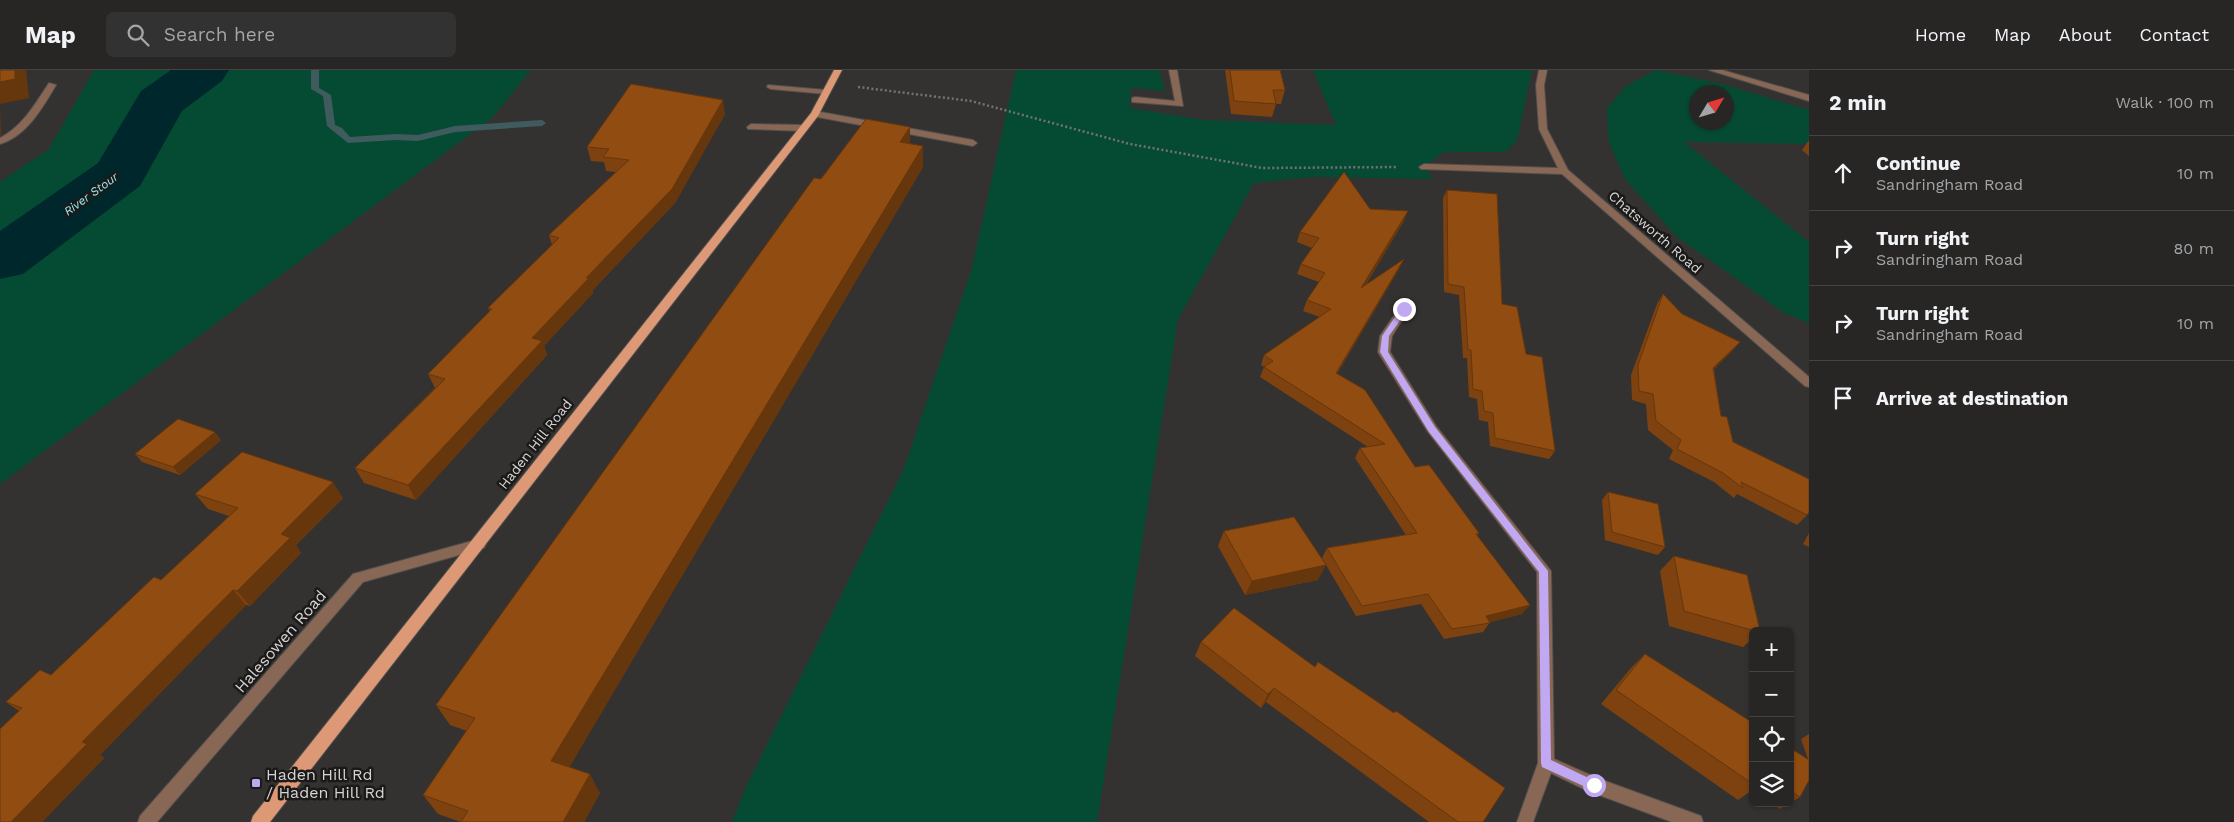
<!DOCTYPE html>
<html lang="en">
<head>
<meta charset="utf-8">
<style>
  :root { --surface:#272625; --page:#333232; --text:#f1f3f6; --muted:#a4a5a7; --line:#434342 }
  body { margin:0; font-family:"Work Sans",sans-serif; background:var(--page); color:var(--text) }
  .controls { position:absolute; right:15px; bottom:15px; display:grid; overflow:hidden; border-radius:8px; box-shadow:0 1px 4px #0004 }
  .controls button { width:45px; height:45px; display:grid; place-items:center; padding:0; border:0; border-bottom:1px solid var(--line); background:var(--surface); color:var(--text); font:25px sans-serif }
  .compass { position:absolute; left:1689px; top:15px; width:45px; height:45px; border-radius:50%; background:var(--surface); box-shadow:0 1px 4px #0004; rotate:52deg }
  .stop { position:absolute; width:15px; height:15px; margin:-11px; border:4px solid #c1a8f3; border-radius:50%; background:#fff }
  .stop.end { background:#c1a8f3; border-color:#fff; box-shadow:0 1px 5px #0008 }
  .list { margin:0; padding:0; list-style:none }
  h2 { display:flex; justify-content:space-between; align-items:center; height:65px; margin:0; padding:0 20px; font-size:21px }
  h2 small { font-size:16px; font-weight:400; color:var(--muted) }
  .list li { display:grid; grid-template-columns:32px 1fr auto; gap:15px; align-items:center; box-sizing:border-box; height:75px; padding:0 20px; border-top:1px solid var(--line) }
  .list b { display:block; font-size:19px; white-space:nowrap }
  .list p { margin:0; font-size:16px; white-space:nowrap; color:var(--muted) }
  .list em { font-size:16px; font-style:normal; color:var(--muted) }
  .icon { flex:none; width:28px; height:28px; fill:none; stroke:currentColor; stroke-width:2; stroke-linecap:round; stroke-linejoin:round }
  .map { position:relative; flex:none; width:1809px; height:752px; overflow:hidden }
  header { display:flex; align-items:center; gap:30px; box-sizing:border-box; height:70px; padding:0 25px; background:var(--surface); border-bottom:1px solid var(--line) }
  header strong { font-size:24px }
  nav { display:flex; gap:28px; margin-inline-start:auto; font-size:18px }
  .search { width:350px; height:45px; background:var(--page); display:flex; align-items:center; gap:12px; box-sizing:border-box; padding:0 18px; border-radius:8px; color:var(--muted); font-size:19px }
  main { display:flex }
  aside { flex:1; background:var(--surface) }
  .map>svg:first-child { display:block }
  .green { fill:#054b33; fill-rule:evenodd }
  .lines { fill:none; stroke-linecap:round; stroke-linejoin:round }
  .stream { fill:#405b5e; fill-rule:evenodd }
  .river { fill:#00282c; fill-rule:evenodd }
  .minor-casing { stroke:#514f4e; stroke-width:2 }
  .major-casing { stroke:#514f4e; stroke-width:2 }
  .path { stroke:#757372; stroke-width:2.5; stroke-dasharray:2 2.5; stroke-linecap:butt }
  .minor { fill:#896755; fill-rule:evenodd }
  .major { fill:#dd9975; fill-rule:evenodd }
  .wall { fill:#7d420f }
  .shaded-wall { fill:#66360c }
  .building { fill:#914d11; stroke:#66360c }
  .route { fill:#c1a8f3 }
  .poi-dot { fill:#c1a8f3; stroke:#1b1a19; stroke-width:2 }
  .labels { text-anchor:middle; stroke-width:5; stroke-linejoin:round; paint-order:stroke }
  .far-water-label { font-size:12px; font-style:italic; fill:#95edf8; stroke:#1b1a19 }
  .street-label { font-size:14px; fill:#d5d3d3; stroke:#1b1a19 }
  .near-street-label { font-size:16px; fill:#d5d3d3; stroke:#1b1a19 }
  .near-poi-label { font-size:16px; fill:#d5d3d3; stroke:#1b1a19; text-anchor:start }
</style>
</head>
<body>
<header>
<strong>Map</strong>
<div class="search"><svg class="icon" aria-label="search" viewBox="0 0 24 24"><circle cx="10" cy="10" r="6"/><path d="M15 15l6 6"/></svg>Search here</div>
<nav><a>Home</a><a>Map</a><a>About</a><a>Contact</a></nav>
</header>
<main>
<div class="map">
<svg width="1809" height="752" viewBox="0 0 1809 752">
  <rect width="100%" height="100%" fill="#343231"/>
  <!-- green -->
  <g class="green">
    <polygon points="94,0 531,0 492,48 0,414 0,112 49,79"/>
    <polygon points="1016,0 1159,0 1165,21 1131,18 1130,38 1204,50 1336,55 1313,0 1532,0 1517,71 1505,82 1444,82 1424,97 1433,109 1312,107 1254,113 1178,249 1097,752 732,752 747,715 903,401 972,198"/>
    <path d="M1656,0L1722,14L1809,40V74L1684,72L1809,172V253L1784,243L1676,166L1625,109L1609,73L1607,38L1626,16ZM1696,22H1726V52H1696Z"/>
  </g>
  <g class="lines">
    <!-- stream -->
    <polygon class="stream" points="311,0 319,0 319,18 331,25 335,55 342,58 350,67 396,64 418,65 455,56 542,50 546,53 542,56 455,62 418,71 396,70 348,73 327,56 323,26 311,19"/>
    <!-- river -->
    <polygon class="river" points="171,0 229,0 222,11 182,41 140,116 23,204 0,209 0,161 98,93 141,21"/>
    <!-- minor casing -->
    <g class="minor-casing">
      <g id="minor">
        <polygon points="1169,0 1177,0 1183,36 1132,32 1132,28 1135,27 1175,31"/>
        <polygon points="1539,0 1547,0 1544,15 1547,59 1568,100 1809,307 1809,317 1805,316 1562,104 1421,99 1419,97 1424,94 1558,98 1539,59 1536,15"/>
        <polygon points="1709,0 1722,0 1809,25 1809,31"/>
        <path d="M49,13L56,15C43,37 27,66 0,74V68C23,56 35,34 49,13Z"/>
        <polygon points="768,15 826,20 830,22 826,24 771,19 767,17"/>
        <polygon points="815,41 973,70 977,73 973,76 812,46 811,44"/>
        <polygon points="751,54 804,55 808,58 804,61 748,59 747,57"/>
        <polygon points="1404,236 1409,239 1392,266 1390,282 1436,356 1551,501 1554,689 1597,708 1701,746 1703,752 1672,752 1588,721 1551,703 1533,752 1517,752 1538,693 1537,502 1428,362 1378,282 1380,266 1400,237"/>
        <polygon points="479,469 484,470 486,474 484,478 363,512 157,752 138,752 140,746 353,504"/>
      </g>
    </g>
    <!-- major casing -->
    <g class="major-casing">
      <polygon id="major" points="834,0 842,0 818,46 270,752 251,752 253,746 811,43"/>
    </g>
    <!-- path -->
    <polyline class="path" points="858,17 971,31 1130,74 1262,98 1398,97"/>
    <!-- minor -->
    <use href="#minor" class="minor"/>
    <!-- major -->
    <use href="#major" class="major"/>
  </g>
  <!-- wall -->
  <g class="wall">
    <polygon points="1225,0 1280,0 1285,20 1281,34 1276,34 1272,47 1231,44"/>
    <polygon points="725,44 675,133 593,220 593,223 544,276 547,285 416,430 364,413 355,398 435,318 428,304 490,241 488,238 552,175 549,165 616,102 606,101 604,92 591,91 587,77"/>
    <polygon points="910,57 910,73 923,97 569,697 600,723 584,752 461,752 438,744 423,725 467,661 450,655 436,635 821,109"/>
    <polygon points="1809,70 1809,86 1802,80"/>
    <polygon points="1447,120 1526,284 1555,381 1549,389 1490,376 1488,352 1479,350 1477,329 1469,327 1467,288 1463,288 1459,225 1444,222 1443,128"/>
    <polygon points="1370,139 1404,151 1365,216 1399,199 1337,304 1415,397 1479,463 1477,466 1522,544 1490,552 1483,562 1444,569 1421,534 1356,546 1322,488 1327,478 1406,465 1355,388 1360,378 1368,377 1260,307 1264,297 1261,295 1264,285 1320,247 1303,241 1307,230 1319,212 1297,204 1301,194 1312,178 1297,172 1300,162"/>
    <polygon points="1663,224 1682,244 1740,272 1732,281 1714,299 1721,346 1733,372 1807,445 1797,455 1737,424 1734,428 1714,412 1669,389 1673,380 1648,360 1646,334 1632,330 1631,305 1657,234"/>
    <polygon points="221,370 180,405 142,392 135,384"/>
    <polygon points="1608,422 1665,477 1658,485 1605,470 1602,430"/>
    <polygon points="195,424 343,428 296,475 301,483 250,536 246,535 100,685 104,688 42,752 0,752 19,641 6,632 51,605 161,510 229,446 208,439"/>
    <polygon points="1224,461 1318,510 1245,525 1218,476"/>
    <polygon points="1809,463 1809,477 1803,474"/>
    <polygon points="1674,486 1760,561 1753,561 1753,568 1743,577 1669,556 1660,501"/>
    <polygon points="1201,572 1315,597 1483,752 1429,752 1266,632 1261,638 1195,586"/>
    <polygon points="1645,584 1753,653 1753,721 1751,721 1738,730 1601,634 1631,598"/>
    <polygon points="1809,664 1809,710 1800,727 1790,733 1790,678 1808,689 1801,669"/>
    <polygon points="1771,733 1790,733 1780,739"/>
  </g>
  <!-- shaded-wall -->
  <g class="shaded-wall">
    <polygon points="15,0 26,0 29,28 0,34 0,12"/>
    <polygon points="723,30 725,44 675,133 593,220 593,223 544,276 547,285 416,430 408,415 532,268 586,208"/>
    <polygon points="0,35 1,65 0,65"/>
    <polygon points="910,57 910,78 900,72"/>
    <polygon points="923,76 923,97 562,710 551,691"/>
    <polygon points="1408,141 1404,151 1357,228 1361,218"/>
    <polygon points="1404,189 1399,199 1331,313 1336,303"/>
    <polygon points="1740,272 1732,281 1706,307 1713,298"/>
    <polygon points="215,362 221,370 180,405 173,397"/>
    <polygon points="333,412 343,428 296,475 301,483 250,536 237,521 281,464"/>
    <polygon points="1326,495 1318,510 1245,525 1252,511"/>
    <polygon points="233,520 246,535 100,685 104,688 42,752 11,752 82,672"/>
    <polygon points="1530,535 1522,544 1487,553 1486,546"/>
    <polygon points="1274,618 1266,632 1261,638 1268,624"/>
    <polygon points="590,704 600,723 584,752 563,752"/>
  </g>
  <!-- building -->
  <g class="building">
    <polygon points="0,0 15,0 15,9 0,12"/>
    <polygon points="1230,0 1280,0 1285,20 1273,20 1276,34 1234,31"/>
    <polygon points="631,14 723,30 672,119 586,208 589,208 532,268 542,271 408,415 355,398 445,309 428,304 492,239 488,238 559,168 549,165 629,90 603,87 609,79 587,77"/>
    <polygon points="866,49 910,57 900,72 923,76 551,691 590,704 563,752 461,752 468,741 423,725 475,648 436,635 814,108 821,109"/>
    <polygon points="1344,102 1370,139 1408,141 1361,218 1404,189 1336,303 1365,320 1415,397 1429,395 1479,463 1476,464 1530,535 1486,546 1490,553 1452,559 1428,524 1362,536 1327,478 1417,463 1360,378 1385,374 1264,297 1273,291 1264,285 1331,239 1307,230 1325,203 1301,194 1319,168 1300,162"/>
    <polygon points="1447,120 1497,124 1502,234 1517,237 1526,284 1542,287 1555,381 1495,368 1493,343 1484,341 1482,321 1473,319 1471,280 1468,280 1464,217 1448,214"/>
    <polygon points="1663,224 1682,244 1740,272 1713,298 1721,346 1727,347 1733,372 1809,409 1809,442 1807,445 1741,412 1743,418 1723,403 1677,379 1681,370 1656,351 1653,324 1639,321 1638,295"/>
    <polygon points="178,349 215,362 173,397 135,384"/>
    <polygon points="242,382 333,412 281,464 290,468 237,521 233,520 82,672 87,674 11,752 0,752 0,659 22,638 6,632 40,600 51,605 154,507 161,510 238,438 195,424"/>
    <polygon points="1608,422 1658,434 1665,477 1612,462"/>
    <polygon points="1294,447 1326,495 1252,511 1224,461"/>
    <polygon points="1674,486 1747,505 1760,561 1755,561 1684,541"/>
    <polygon points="1234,538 1315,597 1318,592 1394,643 1396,641 1505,718 1483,752 1458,752 1274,618 1268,624 1201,572"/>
    <polygon points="1645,584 1753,653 1753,714 1616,620"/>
    <polygon points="1790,678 1809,690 1809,710 1800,727 1790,721"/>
  </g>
  <!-- route -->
  <polygon class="route" points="1402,237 1408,239 1389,266 1388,282 1435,357 1548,501 1551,690 1597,712 1599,715 1597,719 1590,719 1542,697 1541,693 1539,502 1429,362 1380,282 1382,266"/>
  <!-- markers -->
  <rect class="poi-dot" x="251" y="708" width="10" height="10" rx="2.5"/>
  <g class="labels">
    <!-- far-water labels -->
    <g class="far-water-label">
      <text transform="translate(91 124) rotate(-36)" y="4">River Stour</text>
    </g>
    <!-- street labels -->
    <g class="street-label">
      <text transform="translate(1655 162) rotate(41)" y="5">Chatsworth Road</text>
      <text transform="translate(535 374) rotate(-52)" y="5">Haden Hill Road</text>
    </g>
    <!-- near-street labels -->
    <g class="near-street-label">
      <text transform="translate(280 571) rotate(-49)" y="6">Halesowen Road</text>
    </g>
    <!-- near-poi labels -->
    <g class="near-poi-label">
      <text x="266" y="710">Haden Hill Rd<tspan x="266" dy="18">/ Haden Hill Rd</tspan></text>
    </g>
  </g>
</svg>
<div class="controls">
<button>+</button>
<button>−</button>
<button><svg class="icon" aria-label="locate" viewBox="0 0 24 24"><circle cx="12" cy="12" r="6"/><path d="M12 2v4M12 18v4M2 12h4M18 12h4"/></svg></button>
<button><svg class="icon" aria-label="layers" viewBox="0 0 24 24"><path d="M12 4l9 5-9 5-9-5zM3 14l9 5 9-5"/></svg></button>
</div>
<svg class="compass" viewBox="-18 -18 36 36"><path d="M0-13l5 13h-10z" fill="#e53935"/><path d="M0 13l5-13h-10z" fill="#a4a5a7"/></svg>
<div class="stop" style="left:1594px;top:715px"></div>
<div class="stop end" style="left:1404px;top:239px"></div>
</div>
<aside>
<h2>2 min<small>Walk · 100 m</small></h2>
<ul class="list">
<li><svg class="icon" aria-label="ahead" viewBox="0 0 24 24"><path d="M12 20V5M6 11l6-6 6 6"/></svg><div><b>Continue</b><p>Sandringham Road</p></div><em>10 m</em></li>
<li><svg class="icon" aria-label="right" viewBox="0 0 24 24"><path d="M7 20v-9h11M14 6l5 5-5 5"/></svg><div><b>Turn right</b><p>Sandringham Road</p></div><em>80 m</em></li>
<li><svg class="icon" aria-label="right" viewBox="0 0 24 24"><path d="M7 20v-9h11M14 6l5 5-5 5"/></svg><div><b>Turn right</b><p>Sandringham Road</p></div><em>10 m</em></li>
<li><svg class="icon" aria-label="arrive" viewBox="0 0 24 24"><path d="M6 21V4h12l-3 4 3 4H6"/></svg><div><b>Arrive at destination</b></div></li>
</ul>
</aside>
</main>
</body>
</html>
